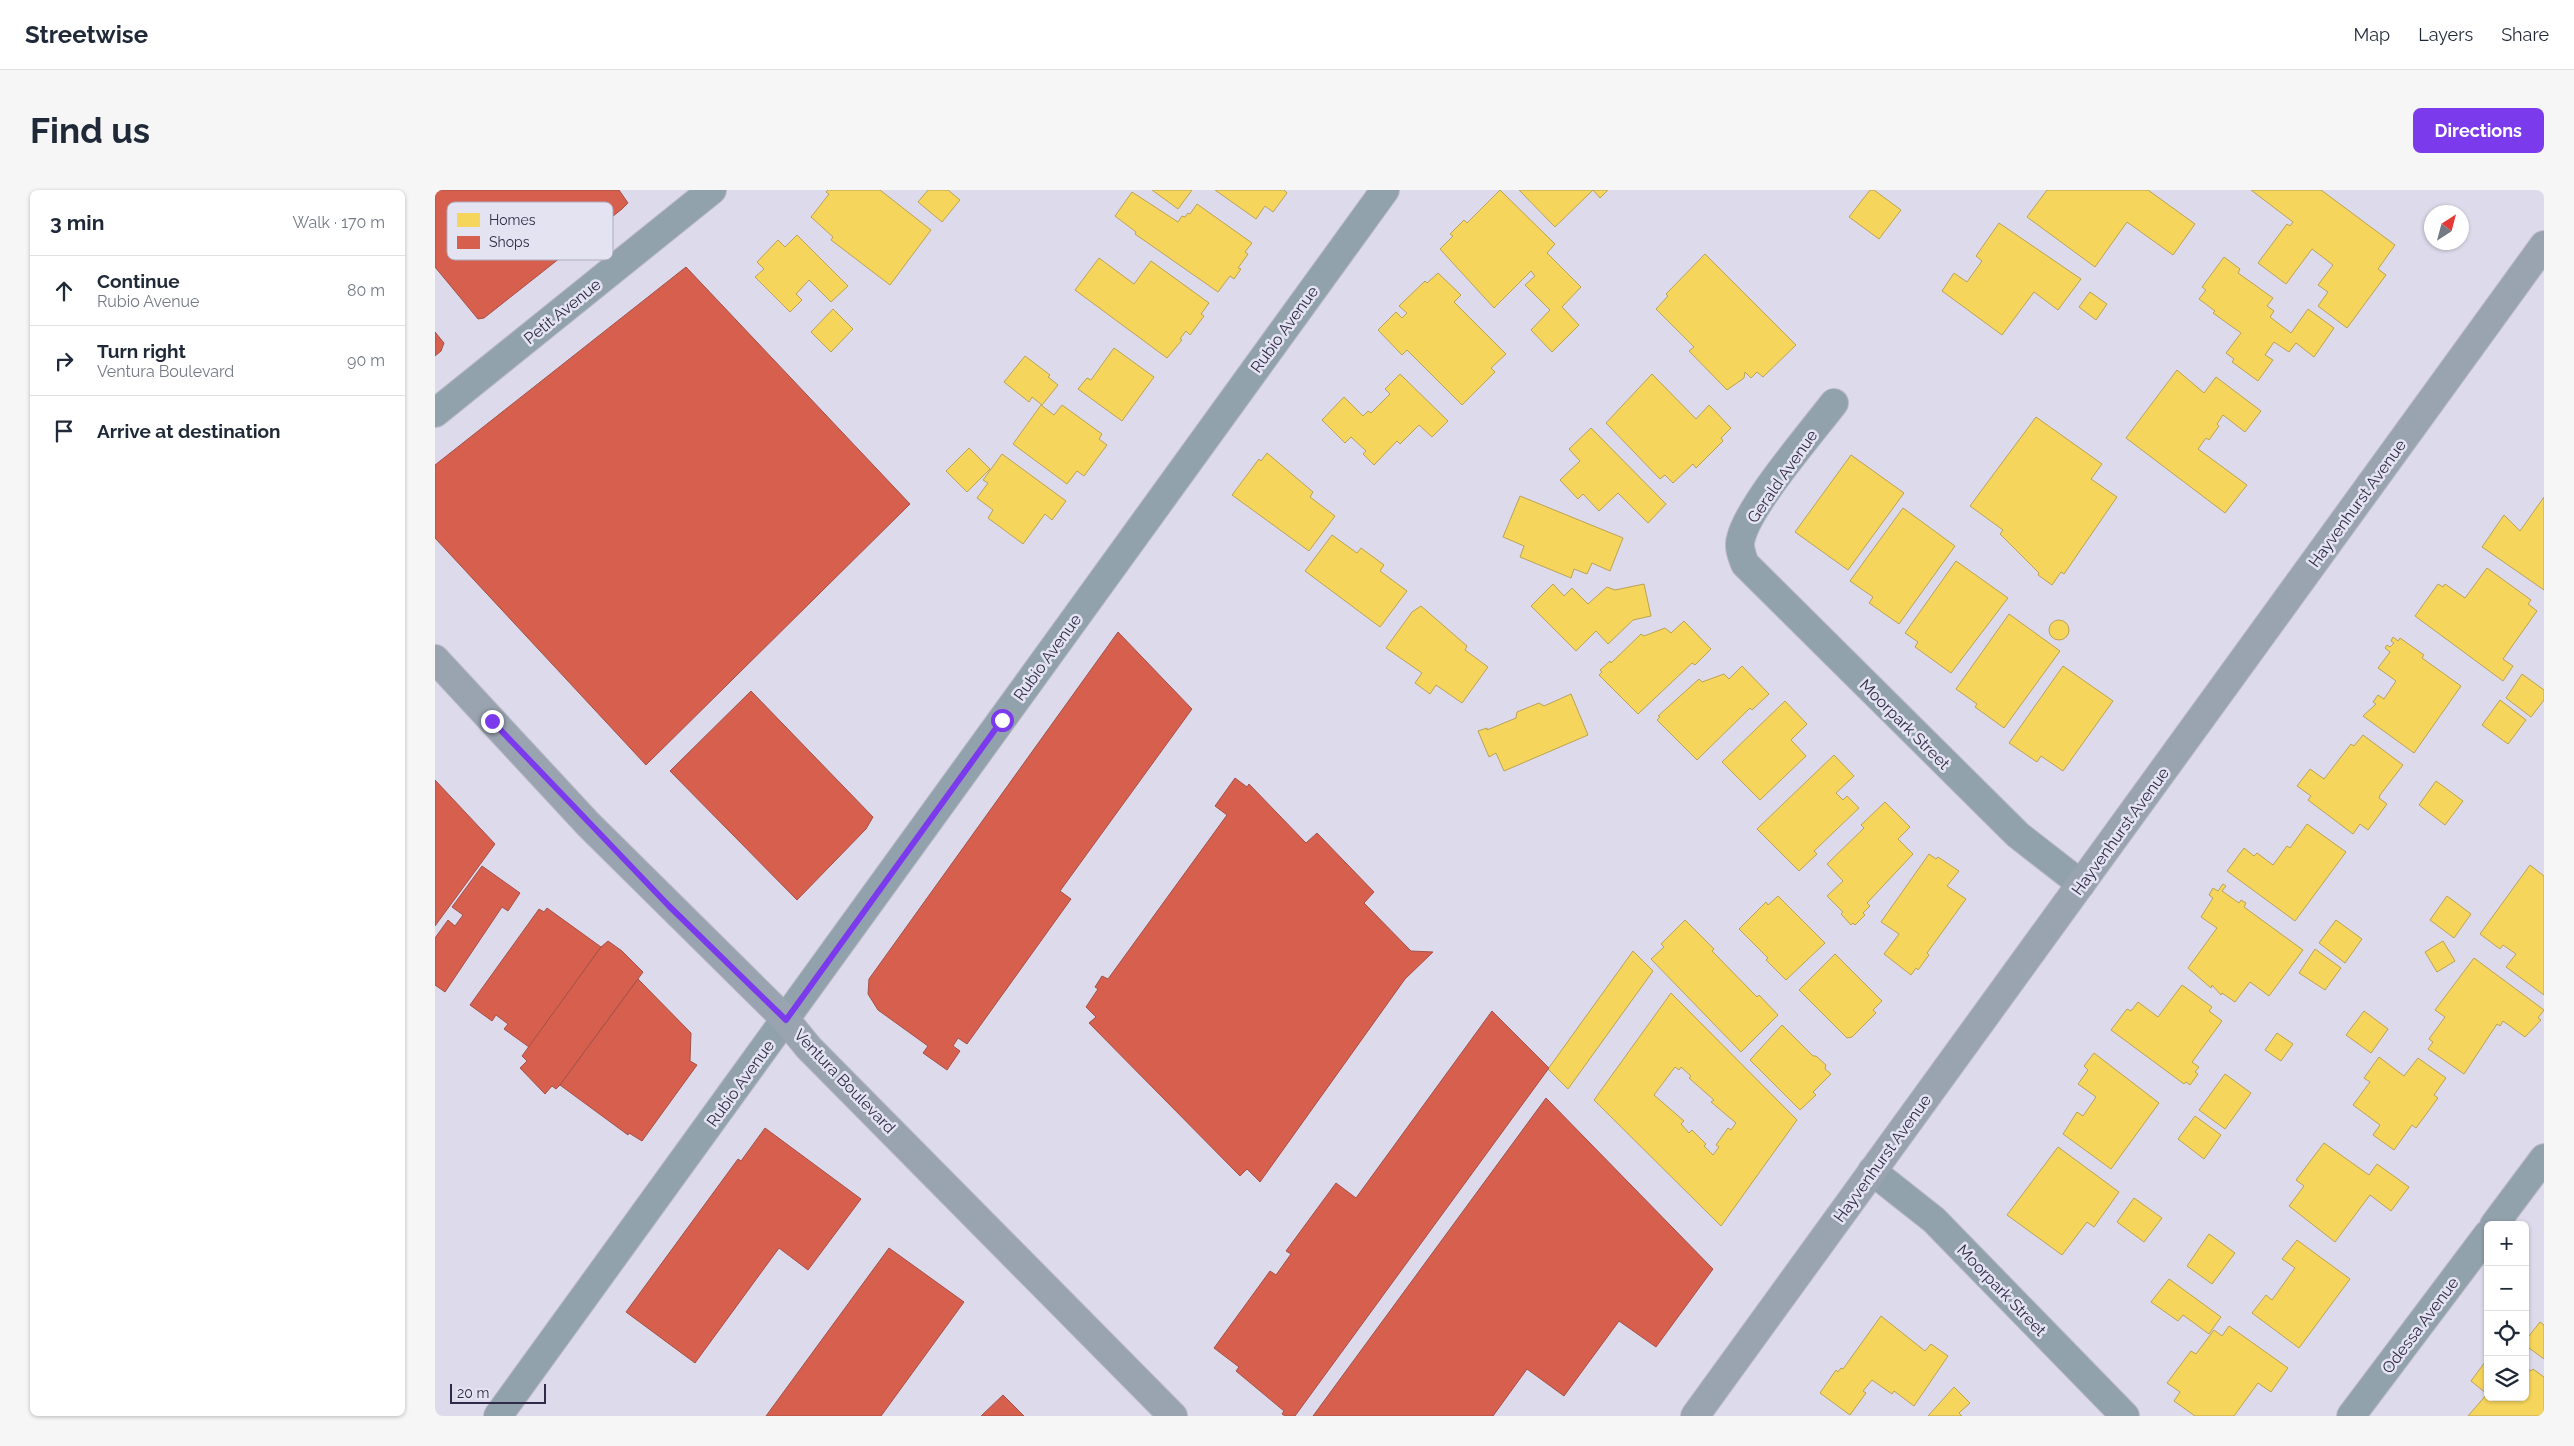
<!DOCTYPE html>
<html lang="en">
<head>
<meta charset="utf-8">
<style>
  :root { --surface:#fff; --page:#f6f6f7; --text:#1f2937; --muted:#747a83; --line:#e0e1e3; --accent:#7c3aed }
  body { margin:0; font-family:Raleway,sans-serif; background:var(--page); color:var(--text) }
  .controls { position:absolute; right:15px; bottom:15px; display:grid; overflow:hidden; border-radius:8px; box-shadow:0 1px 4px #0004 }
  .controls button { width:45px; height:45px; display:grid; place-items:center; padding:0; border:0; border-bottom:1px solid var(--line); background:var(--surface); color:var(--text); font:25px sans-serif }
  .compass { position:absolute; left:1989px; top:15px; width:45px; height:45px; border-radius:50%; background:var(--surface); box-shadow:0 1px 4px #0004; rotate:36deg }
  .scale { position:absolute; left:15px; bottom:12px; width:96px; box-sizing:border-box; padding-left:5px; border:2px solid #2e2a47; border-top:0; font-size:14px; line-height:18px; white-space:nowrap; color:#2e2a47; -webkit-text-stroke:4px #e4e3f2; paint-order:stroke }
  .stop { position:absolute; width:15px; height:15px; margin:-11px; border:4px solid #7c3aed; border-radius:50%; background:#fff }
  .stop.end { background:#7c3aed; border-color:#fff; box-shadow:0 1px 5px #0008 }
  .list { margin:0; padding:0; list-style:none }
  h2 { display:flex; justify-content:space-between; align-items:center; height:65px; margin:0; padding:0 20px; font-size:21px }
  h2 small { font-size:16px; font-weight:400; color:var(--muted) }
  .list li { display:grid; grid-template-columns:32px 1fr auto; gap:15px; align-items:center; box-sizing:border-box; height:70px; padding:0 20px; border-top:1px solid var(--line) }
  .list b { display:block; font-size:19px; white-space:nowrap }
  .list p { margin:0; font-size:16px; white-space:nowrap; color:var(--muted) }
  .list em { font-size:16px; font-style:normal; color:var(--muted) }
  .icon { flex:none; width:28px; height:28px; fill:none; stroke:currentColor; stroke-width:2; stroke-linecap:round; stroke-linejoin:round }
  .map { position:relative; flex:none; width:2109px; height:1226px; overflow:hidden; border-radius:8px }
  header { display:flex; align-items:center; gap:30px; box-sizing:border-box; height:70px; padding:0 25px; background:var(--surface); border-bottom:1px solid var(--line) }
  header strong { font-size:24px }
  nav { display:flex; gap:28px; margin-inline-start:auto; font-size:18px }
  .intro { display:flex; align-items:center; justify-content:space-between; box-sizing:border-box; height:120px; padding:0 30px }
  h1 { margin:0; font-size:35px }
  .button { padding:12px 22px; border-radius:8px; background:var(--accent); color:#fff; font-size:18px; font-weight:700 }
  main { display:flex; gap:30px; padding:0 30px }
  aside { flex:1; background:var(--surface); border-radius:8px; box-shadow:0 1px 4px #0004 }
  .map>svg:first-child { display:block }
  .homes { fill:#f6d55c; stroke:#baa256; fill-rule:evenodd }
  .shops { fill:#d6604d; stroke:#a4504b }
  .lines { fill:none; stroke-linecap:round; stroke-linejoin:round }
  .minor-casing { stroke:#bbb9c9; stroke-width:30 }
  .major-casing { stroke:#bbb9c9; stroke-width:30 }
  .minor { stroke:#92a2ad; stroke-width:28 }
  .major { stroke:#99a4b0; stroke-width:28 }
  .route { stroke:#7c3aed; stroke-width:6 }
  .labels { text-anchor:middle; stroke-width:5; stroke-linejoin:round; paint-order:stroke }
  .street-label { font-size:16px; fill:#2e2a47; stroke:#e4e3f2 }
  .key { fill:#e4e3f2; stroke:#adacbf; stroke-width:1 }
  .key-label { font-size:14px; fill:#2e2a47 }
</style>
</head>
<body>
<header>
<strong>Streetwise</strong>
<nav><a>Map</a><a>Layers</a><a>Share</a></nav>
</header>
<div class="intro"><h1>Find us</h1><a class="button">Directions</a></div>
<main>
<aside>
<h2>3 min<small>Walk · 170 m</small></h2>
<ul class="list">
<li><svg class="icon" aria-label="ahead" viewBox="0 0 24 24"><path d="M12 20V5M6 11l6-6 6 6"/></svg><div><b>Continue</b><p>Rubio Avenue</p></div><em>80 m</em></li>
<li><svg class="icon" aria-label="right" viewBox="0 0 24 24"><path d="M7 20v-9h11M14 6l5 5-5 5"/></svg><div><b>Turn right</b><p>Ventura Boulevard</p></div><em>90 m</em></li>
<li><svg class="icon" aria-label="arrive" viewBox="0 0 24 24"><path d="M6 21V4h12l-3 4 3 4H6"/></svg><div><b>Arrive at destination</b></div></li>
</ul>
</aside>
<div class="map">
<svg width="2109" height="1226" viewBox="0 0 2109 1226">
  <rect width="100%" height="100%" fill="#dddbeb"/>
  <!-- homes -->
  <g class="homes">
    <polygon points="393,0 445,0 496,40 455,95 396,50 398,47 376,27 394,4 391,2"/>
    <polygon points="493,0 513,0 525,10 507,32 483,12"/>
    <polygon points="717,0 757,0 743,19"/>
    <polygon points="780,0 849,0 852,3 838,22 830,16 821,29"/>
    <polygon points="1065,0 1120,54 1112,63 1146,97 1127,117 1144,135 1117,162 1096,140 1115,120 1090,95 1100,86 1096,81 1059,118 1005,59 1018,46 1015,44 1029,30 1032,33"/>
    <polygon points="1084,0 1173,0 1165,8 1158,0 1120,37"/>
    <polygon points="1435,0 1439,0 1466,20 1444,49 1414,27"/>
    <polygon points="1612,0 1713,0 1760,34 1738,65 1692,32 1660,77 1592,27"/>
    <polygon points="1816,0 1886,0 1960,55 1943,79 1951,85 1912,138 1883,116 1893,102 1883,95 1898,75 1877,59 1851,94 1823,73 1852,34 1855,36 1858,32"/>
    <polygon points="697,2 743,32 747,26 750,27 753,23 755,24 762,14 817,53 810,62 813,64 803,78 806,79 799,89 795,86 783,102 700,44 701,42 680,26"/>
    <polygon points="1564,33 1646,89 1623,120 1599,102 1567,145 1507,101 1519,83 1532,92 1547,71 1541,66"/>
    <polygon points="362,45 413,96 396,112 374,90 361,104 367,110 355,122 320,87 329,79 322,72 343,50 350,57"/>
    <polygon points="1270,64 1361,155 1328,187 1322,182 1316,188 1310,182 1309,188 1292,200 1254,161 1259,157 1221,119 1233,106 1231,104"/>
    <polygon points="1789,67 1805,79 1803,83 1838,108 1832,116 1839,121 1835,127 1856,143 1873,119 1899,138 1879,167 1861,153 1854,162 1839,152 1830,165 1838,170 1823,191 1797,172 1799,169 1791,163 1806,143 1778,123 1780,121 1764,109 1771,100 1767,97"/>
    <polygon points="664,68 699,94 716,71 774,113 766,124 769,126 755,145 751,141 745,149 747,150 732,168 640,100"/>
    <polygon points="1003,83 1026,105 1019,112 1071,164 1056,178 1060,182 1027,215 972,160 967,165 943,140 961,122 967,128 972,123 964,116 990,91 992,93"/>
    <polygon points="1655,102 1672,114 1661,130 1644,117"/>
    <polygon points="398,119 418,139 396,162 376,142"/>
    <polygon points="679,158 719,187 687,231 643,199 652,188 656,190"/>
    <polygon points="590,166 615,185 613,187 623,195 607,215 597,207 594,212 569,192"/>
    <polygon points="1742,180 1769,203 1781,187 1826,221 1810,242 1788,225 1782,234 1784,236 1774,250 1771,248 1763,259 1812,295 1790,323 1691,248"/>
    <polygon points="965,184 1013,231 997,247 984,235 965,254 962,251 939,275 928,264 931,261 916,247 910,253 887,230 909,207 928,226 933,221 936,223 955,204 950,199"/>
    <polygon points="1217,184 1261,229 1274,215 1296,238 1286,248 1288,251 1261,278 1258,274 1238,293 1230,285 1225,289 1171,233"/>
    <polygon points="606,215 619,225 627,215 667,244 664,249 672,255 649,286 642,281 632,294 578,254"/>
    <polygon points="1601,227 1667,274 1656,289 1682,307 1629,384 1626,382 1617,395 1603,385 1604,383 1565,344 1568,340 1535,316"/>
    <polygon points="1156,238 1231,314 1213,333 1183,303 1164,321 1148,304 1143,309 1125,290 1145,271 1134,259"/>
    <polygon points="534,258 555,279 532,302 511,281"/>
    <polygon points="832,263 878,302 875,307 900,326 874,361 797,305 824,269 826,271"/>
    <polygon points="567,264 631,311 617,330 610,324 588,354 553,328 558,320 542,308 553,293 548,290"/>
    <polygon points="1416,265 1469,303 1413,380 1360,342"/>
    <polygon points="1085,306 1188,348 1175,381 1157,373 1152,384 1139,379 1136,388 1085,367 1089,356 1068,347"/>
    <polygon points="2109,307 2109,400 2047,357 2069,325 2085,341"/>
    <polygon points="1468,318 1520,356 1464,434 1434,413 1438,407 1415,391"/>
    <polygon points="897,345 922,363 926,358 949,375 945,381 972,401 945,437 870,381"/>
    <polygon points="1521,371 1573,408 1516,483 1480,457 1483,452 1470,443"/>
    <polygon points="2052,378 2096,410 2093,414 2102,421 2068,469 2078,476 2068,491 1980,426 2003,394 2008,397 2010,394 2030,408"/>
    <polygon points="1118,394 1129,406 1137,398 1153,414 1172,397 1180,400 1209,394 1216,426 1198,430 1173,454 1161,441 1141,461 1096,416"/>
    <polygon points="986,416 1032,456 1030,460 1053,477 1027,513 1001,495 995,504 980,493 987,483 951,458 977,422"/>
    <polygon points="1574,424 1625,461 1569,538 1540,517 1542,514 1521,499"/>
    <circle cx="1624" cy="440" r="10"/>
    <polygon points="1249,431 1276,459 1260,475 1257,473 1203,524 1164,485 1167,482 1165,480 1175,471 1176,473 1206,444 1209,446 1230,438 1236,443"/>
    <polygon points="1958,447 1963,451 1965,448 1989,465 1987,468 2026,496 1979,563 1928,526 1941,514 1938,512 1943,505 1949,509 1961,491 1943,478 1955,462 1950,458 1952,455 1955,457 1959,453 1956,451"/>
    <polygon points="1307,476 1334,504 1317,520 1315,518 1262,570 1222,530 1225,527 1223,526 1264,489 1267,492 1289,484 1294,489"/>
    <polygon points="1628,476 1678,511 1628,581 1606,566 1602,572 1574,553"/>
    <polygon points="2087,484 2109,500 2109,510 2096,527 2071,508"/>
    <polygon points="1136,504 1153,545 1069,581 1061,563 1054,567 1043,541 1052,538 1052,540 1081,528 1082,522 1104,513 1109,516"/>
    <polygon points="2065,510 2091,530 2073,554 2047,535"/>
    <polygon points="1350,511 1372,534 1356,550 1371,566 1325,610 1287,572"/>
    <polygon points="1928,545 1968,575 1945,605 1944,608 1952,614 1933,640 1925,634 1918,644 1873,610 1876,606 1862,596 1875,579 1889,589 1916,554 1919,556"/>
    <polygon points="1399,565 1419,586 1401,603 1408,610 1412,606 1424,618 1379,661 1382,664 1364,681 1322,639"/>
    <polygon points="2001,591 2028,611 2010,635 1984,615"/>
    <polygon points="1450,612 1475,637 1463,649 1478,664 1432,713 1435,716 1428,723 1430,725 1420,735 1418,733 1416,735 1406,724 1408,722 1392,706 1408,691 1392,674 1429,638 1426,635"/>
    <polygon points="1872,634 1911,662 1860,731 1792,681 1809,658 1819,666 1822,663 1838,675 1852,656 1855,658"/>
    <polygon points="1494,664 1501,669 1503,667 1524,681 1512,696 1531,709 1492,763 1494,765 1483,780 1481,778 1476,785 1449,764 1464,744 1446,732"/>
    <polygon points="2095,675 2109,686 2109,805 2071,777 2081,764 2068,755 2065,759 2045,744"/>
    <polygon points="1788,694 1791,696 1787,701 1804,713 1806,710 1811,713 1809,717 1868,760 1834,806 1815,792 1800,812 1787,803 1786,805 1777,795 1776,798 1753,778 1782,738 1766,727 1778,708 1774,705 1778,698 1783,701"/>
    <polygon points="1343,706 1390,753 1351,790 1331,770 1333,768 1304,739 1331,712 1333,715"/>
    <polygon points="2012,706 2036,724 2019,748 1995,730"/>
    <polygon points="1250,730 1279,759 1277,761 1322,807 1324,805 1343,825 1306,862 1216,769 1229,757 1226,754"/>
    <polygon points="1901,730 1927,749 1910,773 1884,753"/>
    <polygon points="2008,751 2020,771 2002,782 1990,762"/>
    <polygon points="1880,759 1906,778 1890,800 1864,783"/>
    <polygon points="1198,761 1218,781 1133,899 1113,879"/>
    <polygon points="1400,764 1447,811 1438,820 1441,823 1417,847 1412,848 1364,800"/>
    <polygon points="2039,768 2109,820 2103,828 2106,830 2090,847 2068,831 2065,836 2062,834 2029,884 1993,859 1998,852 1994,849 2010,827 2000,820"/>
    <polygon points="1747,795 1777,817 1774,821 1787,831 1757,872 1764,877 1760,882 1763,884 1755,895 1751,892 1749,894 1676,840 1692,819 1696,821 1703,812 1723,827"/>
    <path d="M1236,803L1362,930L1286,1036L1159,910ZM1240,877L1244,880L1246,877L1256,886L1254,888L1279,910L1276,912L1301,933L1296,940L1293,938L1281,955L1284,957L1278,965L1269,956L1271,954L1257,940L1254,943L1246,934L1249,931L1219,905Z"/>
    <polygon points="1929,821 1953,839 1936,863 1911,845"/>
    <polygon points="1347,835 1378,866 1381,866 1391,875 1390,879 1396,884 1378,902 1381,905 1365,920 1315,870"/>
    <polygon points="1842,843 1858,854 1846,871 1830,860"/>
    <polygon points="1659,863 1724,913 1676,979 1628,944 1642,922 1648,926 1661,907 1643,894 1653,880 1649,876"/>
    <polygon points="1944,867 1969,886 1983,868 2011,888 1999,905 2003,908 1981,938 1977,935 1959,960 1938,945 1945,935 1918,915 1935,892 1929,888"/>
    <polygon points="1790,884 1816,903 1790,939 1764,920"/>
    <polygon points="1760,926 1786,945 1769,969 1743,949"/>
    <polygon points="1889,953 1934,985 1942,974 1974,997 1956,1021 1935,1005 1900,1052 1854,1016 1869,996 1861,990"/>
    <polygon points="1623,957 1684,1002 1659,1037 1652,1032 1627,1065 1572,1025"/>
    <polygon points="1699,1008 1727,1028 1709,1052 1682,1032"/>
    <polygon points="1774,1044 1800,1063 1777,1094 1752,1076"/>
    <polygon points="1862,1050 1915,1089 1864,1158 1817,1123 1831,1105 1837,1110 1860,1078 1847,1069"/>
    <polygon points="1734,1089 1786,1127 1774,1144 1748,1125 1743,1131 1716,1112"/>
    <polygon points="1446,1126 1490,1161 1496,1154 1513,1166 1479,1216 1459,1201 1457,1204 1437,1190 1428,1201 1431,1203 1415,1225 1385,1203 1401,1180 1403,1182 1406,1178 1408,1179"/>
    <polygon points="2105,1132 2109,1135 2109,1169 2090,1155 2090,1151"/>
    <polygon points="1794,1136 1853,1178 1836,1202 1823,1193 1799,1226 1760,1226 1739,1211 1745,1202 1732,1193 1756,1161 1761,1164 1779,1140 1787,1146"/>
    <polygon points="2053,1168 2053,1207 2090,1207 2090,1177 2096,1181 2098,1179 2109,1187 2109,1226 2033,1226 2052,1204 2036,1191"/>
    <polygon points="1519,1197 1535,1213 1524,1223 1527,1226 1493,1226"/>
  </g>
  <!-- shops -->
  <g class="shops">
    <polygon points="0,0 184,0 193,13 187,19 49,128 43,129 0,77"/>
    <polygon points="251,77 475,314 211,575 0,348 0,275"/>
    <polygon points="0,142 9,153 6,161 0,166"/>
    <polygon points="683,442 757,519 625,701 636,709 532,854 523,848 518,856 525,861 512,880 488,863 493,856 443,820 433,804 434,789"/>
    <polygon points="316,501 438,627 431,639 362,710 235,581"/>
    <polygon points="800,588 812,597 814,594 871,653 882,643 939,702 929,713 976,761 998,762 970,789 825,992 812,979 805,986 654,833 661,827 651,817 663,799 660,797 667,786 673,789 792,625 780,616"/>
    <polygon points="0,590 60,654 0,736"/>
    <polygon points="47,676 85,703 73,721 67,717 10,802 0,795 0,748 13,730 20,736 28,725 17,717"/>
    <polygon points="112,718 166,757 94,857 69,839 73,834 61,825 57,831 35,815 104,719 109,722"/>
    <polygon points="173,751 187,761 208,782 125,895 121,899 117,896 110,904 85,878 92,871 87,866 166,757"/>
    <polygon points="203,789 256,843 255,871 262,875 207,951 194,943 193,945 125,895"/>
    <polygon points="1057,821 1114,878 860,1226 850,1226 847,1224 849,1221 801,1181 804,1177 779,1158 835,1081 841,1085 856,1064 851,1061 901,993 921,1008"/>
    <polygon points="1111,908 1278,1079 1221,1157 1184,1131 1129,1206 1092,1179 1058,1226 878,1226"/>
    <polygon points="330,938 426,1009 373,1080 344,1058 260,1173 191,1122 303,969 306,971"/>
    <polygon points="454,1058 529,1112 446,1226 331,1226"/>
    <polygon points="568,1205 589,1226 546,1226"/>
  </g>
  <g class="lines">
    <!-- minor casing -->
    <g class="minor-casing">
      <g id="minor">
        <path d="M1399,213C1376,243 1314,315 1306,348C1303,357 1307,366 1310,374L1583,645L1646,694"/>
        <polyline points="0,223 277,0"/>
        <polyline points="1437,981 1499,1030 1690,1226"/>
        <polyline points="2059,1035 2109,968"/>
        <polyline points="63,1226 950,0"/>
        <polyline points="1916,1226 2053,1044"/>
      </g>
    </g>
    <!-- major casing -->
    <g class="major-casing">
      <g id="major">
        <polyline points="0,469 153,634 351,830 374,858 738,1226"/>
        <polyline points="1260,1226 2109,55"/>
      </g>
    </g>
    <!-- minor -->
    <use href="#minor" class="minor"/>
    <!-- major -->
    <use href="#major" class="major"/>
  </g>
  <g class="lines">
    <!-- route -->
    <polyline class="route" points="57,531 234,716 351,830 567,530"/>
  </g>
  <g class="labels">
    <!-- street labels -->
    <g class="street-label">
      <text transform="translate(127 121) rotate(-39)" y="6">Petit Avenue</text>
      <text transform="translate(849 139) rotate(-54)" y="6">Rubio Avenue</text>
      <text transform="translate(1347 286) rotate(-55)" y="6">Gerald Avenue</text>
      <text transform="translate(1922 313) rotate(-54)" y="6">Hayvenhurst Avenue</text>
      <text transform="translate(612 467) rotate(-54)" y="6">Rubio Avenue</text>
      <text transform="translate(1470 534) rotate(45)" y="6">Moorpark Street</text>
      <text transform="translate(1685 641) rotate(-54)" y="6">Hayvenhurst Avenue</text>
      <text transform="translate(410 891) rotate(46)" y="6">Ventura Boulevard</text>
      <text transform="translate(305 893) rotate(-54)" y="6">Rubio Avenue</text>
      <text transform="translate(1447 968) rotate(-54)" y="6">Hayvenhurst Avenue</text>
      <text transform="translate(1567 1100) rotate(46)" y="6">Moorpark Street</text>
      <text transform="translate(1985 1135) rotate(-53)" y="6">Odessa Avenue</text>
    </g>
  </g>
  <!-- legend -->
  <rect x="12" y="12" width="166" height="58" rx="8" class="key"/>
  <rect x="22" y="23" width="23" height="14" fill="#f6d55c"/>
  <rect x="22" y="46" width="23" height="13" fill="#d6604d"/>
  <g class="key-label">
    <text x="54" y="35">Homes</text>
    <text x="54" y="57">Shops</text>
  </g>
</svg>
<div class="controls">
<button>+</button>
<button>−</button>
<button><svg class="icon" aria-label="locate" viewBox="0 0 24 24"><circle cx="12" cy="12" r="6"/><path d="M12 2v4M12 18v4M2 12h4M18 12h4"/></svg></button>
<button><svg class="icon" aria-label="layers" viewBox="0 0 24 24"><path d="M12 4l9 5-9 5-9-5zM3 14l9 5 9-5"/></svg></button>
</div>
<svg class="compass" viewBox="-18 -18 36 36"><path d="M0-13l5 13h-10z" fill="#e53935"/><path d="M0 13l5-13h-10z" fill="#747a83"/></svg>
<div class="scale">20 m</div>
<div class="stop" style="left:567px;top:530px"></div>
<div class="stop end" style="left:57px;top:531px"></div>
</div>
</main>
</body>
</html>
